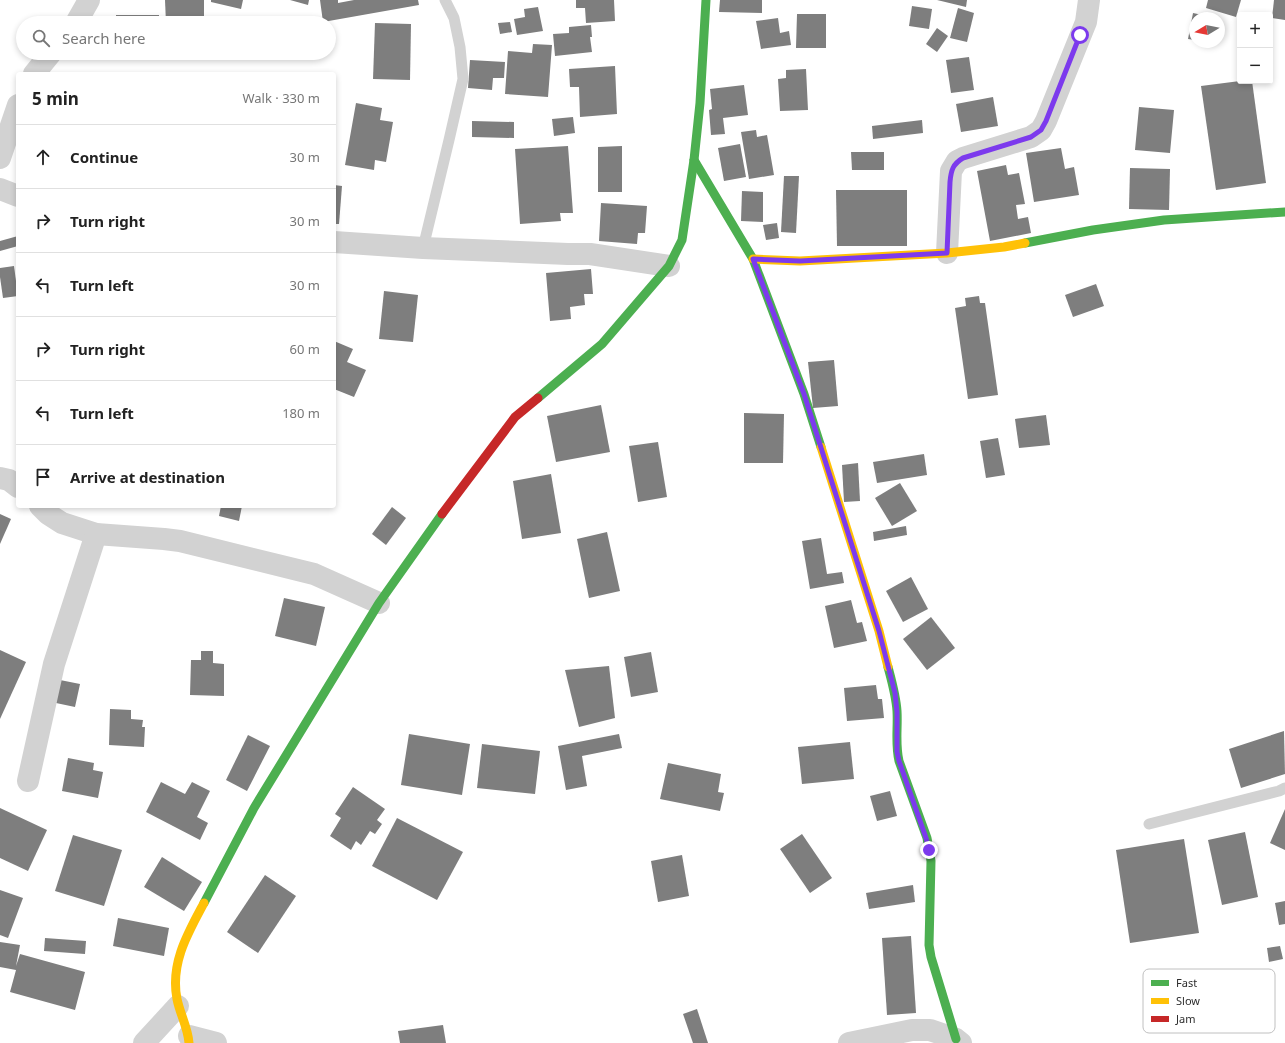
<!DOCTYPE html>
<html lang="en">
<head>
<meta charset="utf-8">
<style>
  :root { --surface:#fff; --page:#f2f2f2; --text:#222; --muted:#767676; --line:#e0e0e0 }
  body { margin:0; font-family:"Noto Sans",sans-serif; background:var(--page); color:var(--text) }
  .controls { position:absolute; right:12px; top:12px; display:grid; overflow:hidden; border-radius:4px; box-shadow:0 2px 6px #0003 }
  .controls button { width:36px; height:36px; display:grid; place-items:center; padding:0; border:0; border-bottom:1px solid var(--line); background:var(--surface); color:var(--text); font:20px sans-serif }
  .compass { position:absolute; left:1189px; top:12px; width:36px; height:36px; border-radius:50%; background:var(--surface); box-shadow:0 2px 6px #0003; rotate:260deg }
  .stop { position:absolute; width:12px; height:12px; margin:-9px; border:3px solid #7c3aed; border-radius:50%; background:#fff }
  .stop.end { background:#7c3aed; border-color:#fff; box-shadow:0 1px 4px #0008 }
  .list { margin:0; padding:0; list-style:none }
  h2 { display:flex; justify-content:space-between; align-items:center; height:52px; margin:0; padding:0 16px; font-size:17px }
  h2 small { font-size:13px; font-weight:400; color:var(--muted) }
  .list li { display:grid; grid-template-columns:26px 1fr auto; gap:12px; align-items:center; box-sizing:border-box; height:64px; padding:0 16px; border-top:1px solid var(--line) }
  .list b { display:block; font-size:15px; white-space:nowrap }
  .list em { font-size:13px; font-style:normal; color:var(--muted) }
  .icon { flex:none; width:22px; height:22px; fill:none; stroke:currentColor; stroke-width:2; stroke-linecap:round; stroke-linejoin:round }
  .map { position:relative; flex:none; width:1285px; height:1043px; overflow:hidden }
  .search { position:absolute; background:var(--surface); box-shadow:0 2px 6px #0003; left:16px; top:16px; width:320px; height:44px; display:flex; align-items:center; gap:10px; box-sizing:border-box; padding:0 14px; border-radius:22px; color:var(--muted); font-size:15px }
  .panel { position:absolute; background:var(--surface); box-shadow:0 2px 6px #0003; left:16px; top:72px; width:320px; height:436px; border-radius:4px }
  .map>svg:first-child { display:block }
  .building { fill:#7e7e7e }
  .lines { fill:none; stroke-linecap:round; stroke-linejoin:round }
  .lane { stroke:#d2d2d2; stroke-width:11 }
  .street { stroke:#d2d2d2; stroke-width:22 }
  .fast { stroke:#4caf50; stroke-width:9 }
  .slow { stroke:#ffc107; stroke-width:9 }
  .jam { stroke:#c62828; stroke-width:9 }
  .route { stroke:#7c3aed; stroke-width:5 }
  .key { fill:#fff; stroke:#c0c0c0; stroke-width:1 }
  .key-label { font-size:11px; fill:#2d2d2d }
</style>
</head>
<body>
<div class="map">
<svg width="1285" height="1043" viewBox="0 0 1285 1043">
  <rect width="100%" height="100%" fill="#fff"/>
  <!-- building -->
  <g class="building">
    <polygon points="165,0 204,0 204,23 166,23"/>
    <polygon points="211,0 243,0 241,9 211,2"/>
    <polygon points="290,0 309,0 308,5"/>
    <polygon points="320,0 338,0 338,3 354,0 418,0 419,5 323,22"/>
    <polygon points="576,0 614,0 615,21 586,23 585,8 576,8"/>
    <polygon points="720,0 762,0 762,13 719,12"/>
    <polygon points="937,0 967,0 966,7"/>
    <polygon points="1208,0 1241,0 1236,17 1206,8"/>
    <polygon points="1274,0 1285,0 1285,20 1272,18"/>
    <polygon points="912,6 932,9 929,29 909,26"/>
    <polygon points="538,7 543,31 517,35 514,19 525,17 524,9"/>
    <polygon points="958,8 974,13 967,42 950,38"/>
    <polygon points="1193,13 1207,16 1207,18 1195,18 1195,40 1188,39"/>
    <polygon points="797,14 826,14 826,48 796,48"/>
    <rect x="116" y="15" width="43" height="8"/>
    <polygon points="778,18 780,33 789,31 791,45 761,49 756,21"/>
    <polygon points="510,22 512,32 500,34 498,23"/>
    <polygon points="375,23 411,24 410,80 373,79"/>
    <polygon points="591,25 592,37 590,37 592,52 555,56 553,34 569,33 569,27"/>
    <polygon points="937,28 948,36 937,52 926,44"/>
    <polygon points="533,44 552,45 548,97 505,94 508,51 532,53"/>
    <polygon points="969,57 974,90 951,93 946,60"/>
    <polygon points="470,60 505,62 504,78 493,78 492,90 468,88"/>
    <polygon points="615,66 617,114 580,117 579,87 570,87 569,69"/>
    <polygon points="806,69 808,110 780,111 778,79 786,78 786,70"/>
    <polygon points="1240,81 1252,81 1266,183 1216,190 1201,86"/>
    <polygon points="744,85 748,115 723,118 725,134 711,135 709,110 712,109 710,89"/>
    <polygon points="993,97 998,126 961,132 956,104"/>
    <polygon points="356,103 382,108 380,120 393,122 386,162 375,160 374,170 345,165"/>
    <polygon points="1139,107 1174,110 1170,153 1135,150"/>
    <polygon points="573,117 575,133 554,136 552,119"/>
    <polygon points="922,120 923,133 873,139 872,126"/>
    <polygon points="472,121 514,122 514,138 472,137"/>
    <polygon points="756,130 757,137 767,135 774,175 749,179 741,132"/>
    <polygon points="740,144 746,177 724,181 718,148"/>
    <polygon points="568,146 573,213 560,213 561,221 520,224 515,149"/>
    <polygon points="622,146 622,192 598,192 598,147"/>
    <polygon points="1061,148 1065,169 1074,167 1079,195 1034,202 1026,153"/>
    <polygon points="851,152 884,152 884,170 852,170"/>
    <polygon points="1006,165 1008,175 1019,173 1025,204 1016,205 1018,219 1028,217 1031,233 990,241 977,171"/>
    <polygon points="1130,168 1170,169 1169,210 1129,209"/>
    <polygon points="784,176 799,176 796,233 781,232"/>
    <polygon points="334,185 342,186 339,224 334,224"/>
    <polygon points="836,190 907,190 907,246 837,246"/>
    <polygon points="742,191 763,192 763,222 741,221"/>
    <polygon points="601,203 647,206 645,233 638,233 637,244 599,241"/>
    <polygon points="777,223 779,238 766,240 763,225"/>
    <polygon points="18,236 18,246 0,251 0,241"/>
    <polygon points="14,266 18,296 3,298 0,277 0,268"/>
    <polygon points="591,269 593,294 584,294 585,305 570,307 571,319 550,321 546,273"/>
    <polygon points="1096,284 1104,306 1073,317 1065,295"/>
    <polygon points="384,291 418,295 413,342 379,339"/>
    <polygon points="979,296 980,303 985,303 998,395 968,399 955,308 966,306 965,298"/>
    <polygon points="334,341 353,349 347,362 366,370 354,397 334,389"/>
    <polygon points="834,360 838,406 813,408 808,362"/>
    <polygon points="601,405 610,452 556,462 547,416"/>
    <polygon points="744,413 784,414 783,463 744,463"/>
    <polygon points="1046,415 1050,445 1019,448 1015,419"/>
    <polygon points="998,438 1005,475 986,478 980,441"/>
    <polygon points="658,442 667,497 638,502 629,446"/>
    <polygon points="924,454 927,475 877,483 873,462"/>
    <polygon points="858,463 860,501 844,502 842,465"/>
    <polygon points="551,474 561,533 522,539 513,481"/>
    <polygon points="900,483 917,511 892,526 875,498"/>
    <polygon points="221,506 242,506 239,521 219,516"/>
    <polygon points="392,507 406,518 386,545 372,534"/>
    <polygon points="0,514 11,519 0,544"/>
    <polygon points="906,526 907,535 874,541 873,532"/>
    <polygon points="607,532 620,591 589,598 577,539"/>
    <polygon points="821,538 827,574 842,572 844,583 810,589 802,541"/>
    <polygon points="911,577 928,609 903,622 886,591"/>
    <polygon points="284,598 325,607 316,646 275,636"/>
    <polygon points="851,600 857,623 862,622 867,641 834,648 825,606"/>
    <polygon points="931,617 955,648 927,670 903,639"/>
    <polygon points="0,650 26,662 0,719"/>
    <polygon points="201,651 213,651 213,663 224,664 224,696 190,695 191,660 201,660"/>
    <polygon points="651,652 658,692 631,697 624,657"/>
    <polygon points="609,666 615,718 579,727 565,670"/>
    <polygon points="60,680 80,684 75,707 56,703"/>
    <polygon points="876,685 878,699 882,699 884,718 847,721 844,688"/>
    <polygon points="110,709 131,710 131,719 143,720 142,727 145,727 144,747 109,745"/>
    <polygon points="1284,731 1285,774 1241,788 1229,749"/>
    <polygon points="409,734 470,744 462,795 401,785"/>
    <polygon points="619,734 622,748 582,756 587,786 566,790 558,746"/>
    <polygon points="248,735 270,746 247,791 226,780"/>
    <polygon points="850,742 854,779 802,784 798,747"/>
    <polygon points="482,744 540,751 535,794 477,788"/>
    <polygon points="68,758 94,763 93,770 103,772 98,798 62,791"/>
    <polygon points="668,763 721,774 718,792 724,793 720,811 660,799"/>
    <polygon points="161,782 185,794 192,782 210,791 197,817 208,823 200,840 146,812"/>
    <polygon points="353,787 385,809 377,820 382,824 375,834 370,831 361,845 356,841 351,850 330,836 341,818 335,814"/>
    <polygon points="890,791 897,816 877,821 870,796"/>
    <polygon points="0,808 47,830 28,871 0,858"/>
    <polygon points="1285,809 1285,850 1270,843"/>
    <polygon points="397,818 463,852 437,900 372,866"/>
    <polygon points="1245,832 1258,897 1222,905 1208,840"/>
    <polygon points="802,834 832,878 810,893 780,849"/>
    <polygon points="73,835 122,850 104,906 55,891"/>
    <polygon points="1184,839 1199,933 1130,943 1116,850"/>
    <polygon points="682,855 689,896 658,902 651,861"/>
    <polygon points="162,857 202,882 184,911 144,887"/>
    <polygon points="265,875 296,896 258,953 227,932"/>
    <polygon points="913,885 915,902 869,909 866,893"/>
    <polygon points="0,890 23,898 8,938 0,935"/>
    <polygon points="1285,901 1285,924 1279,925 1275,903"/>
    <polygon points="118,918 169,928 164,956 113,946"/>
    <polygon points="911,936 916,1013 887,1015 882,938"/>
    <polygon points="45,938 86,941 85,954 44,951"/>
    <polygon points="0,942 20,945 16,966 20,954 85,972 75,1010 10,992 16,970 0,967"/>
    <polygon points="1280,946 1283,959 1269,962 1267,948"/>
    <polygon points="697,1009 708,1043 693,1043 683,1014"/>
    <polygon points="443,1025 446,1043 400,1043 398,1031"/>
  </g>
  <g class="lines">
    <!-- lane -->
    <g class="lane">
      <polyline points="423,248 449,140 463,79 460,47 454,18 445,0"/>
      <polyline points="1149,824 1279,791 1285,788"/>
    </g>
    <!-- street -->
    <g class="street">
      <polyline points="76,23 89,0"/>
      <polyline points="34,74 51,53"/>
      <polyline points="0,158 18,105"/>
      <polyline points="0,189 18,196"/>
      <polyline points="334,242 423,248 568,254 590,254 669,266"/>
      <polyline points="947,253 951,171 957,161 963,158 1031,137 1041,130 1046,121 1086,22 1089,0"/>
      <polyline points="0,478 9,480 18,487"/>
      <polyline points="40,506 48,514 62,523 96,534 164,539 180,541 314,574 379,603"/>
      <polyline points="28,781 54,664 96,534"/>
      <polyline points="189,1036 216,1043"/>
      <polyline points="144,1043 178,1006"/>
      <polyline points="849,1043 912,1030 930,1030 956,1039 961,1043"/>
    </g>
    <!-- fast -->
    <g class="fast">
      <polyline points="694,160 753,259 804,394 821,447"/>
      <polyline points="1025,243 1093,230 1164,220 1285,212"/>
      <polyline points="538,398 602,344 669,266 682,240 694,160 700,103 706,0"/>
      <path d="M888,667C892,682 896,696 897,711C898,728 895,744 899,761L927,838L931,861L929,945L931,957L956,1039"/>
      <polyline points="204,903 254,808 379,603 442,514"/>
    </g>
    <!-- slow -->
    <g class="slow">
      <polyline points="753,259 800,261 947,253 1004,247 1025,243"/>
      <polyline points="821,447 879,631 888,667"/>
      <path d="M189,1043C188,1028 180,1014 177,999C170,963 188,933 204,903"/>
    </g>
    <!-- jam -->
    <polyline class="jam" points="442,514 515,417 538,398"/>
  </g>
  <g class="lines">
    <!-- route -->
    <path class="route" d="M929,850L926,838L899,761L897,752V712L895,693L879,631L804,394L753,259L800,261L947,253L950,182C951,170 953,164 963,158L1031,137L1041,130L1046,121L1080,35"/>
  </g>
  <!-- legend -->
  <rect x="1143" y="969" width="132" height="64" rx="6" class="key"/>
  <rect x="1151" y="980" width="18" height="6" fill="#4caf50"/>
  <rect x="1151" y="998" width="18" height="6" fill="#ffc107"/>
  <rect x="1151" y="1016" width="18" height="6" fill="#c62828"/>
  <g class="key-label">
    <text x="1176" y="987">Fast</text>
    <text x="1176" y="1005">Slow</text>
    <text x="1176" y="1023">Jam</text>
  </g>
</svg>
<div class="controls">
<button>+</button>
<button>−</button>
</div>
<svg class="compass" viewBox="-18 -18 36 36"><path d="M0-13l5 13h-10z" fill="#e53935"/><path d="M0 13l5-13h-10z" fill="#767676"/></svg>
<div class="stop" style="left:1080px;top:35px"></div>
<div class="stop end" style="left:929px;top:850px"></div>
<div class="search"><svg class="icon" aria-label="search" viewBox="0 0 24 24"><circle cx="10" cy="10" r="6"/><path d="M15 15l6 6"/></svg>Search here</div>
<section class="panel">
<h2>5 min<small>Walk · 330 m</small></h2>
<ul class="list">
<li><svg class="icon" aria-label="ahead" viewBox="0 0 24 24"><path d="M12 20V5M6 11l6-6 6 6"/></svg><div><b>Continue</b></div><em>30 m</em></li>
<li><svg class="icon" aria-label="right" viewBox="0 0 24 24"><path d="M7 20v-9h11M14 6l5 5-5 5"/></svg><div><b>Turn right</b></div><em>30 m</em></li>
<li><svg class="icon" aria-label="left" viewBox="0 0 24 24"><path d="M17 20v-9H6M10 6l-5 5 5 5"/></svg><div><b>Turn left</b></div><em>30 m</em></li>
<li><svg class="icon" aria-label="right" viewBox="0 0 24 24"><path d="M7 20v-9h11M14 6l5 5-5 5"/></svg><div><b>Turn right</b></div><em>60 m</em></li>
<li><svg class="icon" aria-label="left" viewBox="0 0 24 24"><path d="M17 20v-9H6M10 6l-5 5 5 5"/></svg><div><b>Turn left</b></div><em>180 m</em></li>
<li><svg class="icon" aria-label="arrive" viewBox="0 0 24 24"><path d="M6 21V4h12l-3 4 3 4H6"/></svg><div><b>Arrive at destination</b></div></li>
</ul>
</section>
</div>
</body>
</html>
